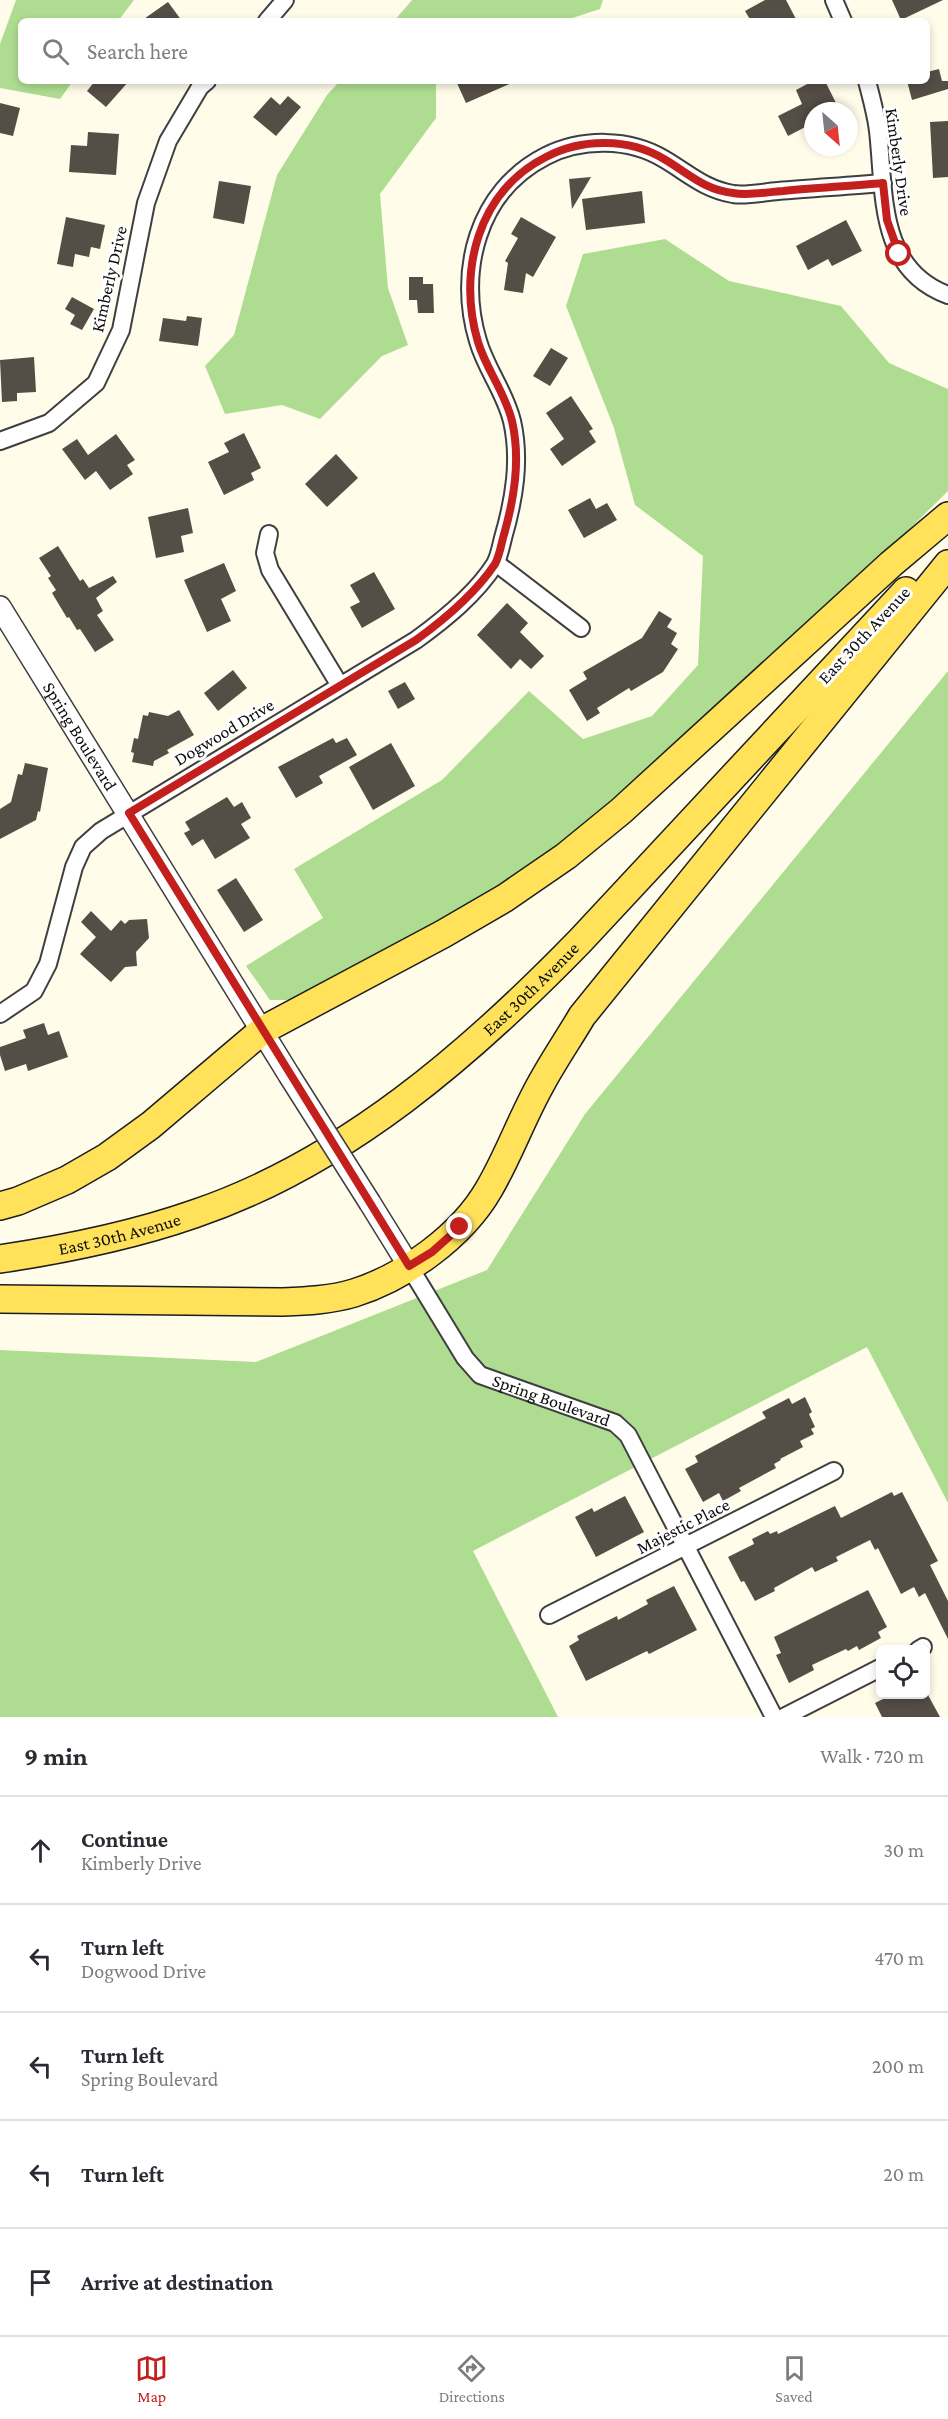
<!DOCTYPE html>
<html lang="en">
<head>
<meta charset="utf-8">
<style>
  :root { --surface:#fff; --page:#f2f2f3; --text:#2b2b33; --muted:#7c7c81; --line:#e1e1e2; --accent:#c31f1c }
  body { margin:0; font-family:"Crimson Pro",serif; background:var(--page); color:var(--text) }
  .controls { position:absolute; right:18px; bottom:18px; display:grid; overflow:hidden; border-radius:9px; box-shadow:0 3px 9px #0003 }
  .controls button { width:54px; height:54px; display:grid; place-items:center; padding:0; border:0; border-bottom:2px solid var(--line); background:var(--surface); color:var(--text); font:30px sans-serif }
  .compass { position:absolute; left:804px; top:102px; width:54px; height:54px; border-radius:50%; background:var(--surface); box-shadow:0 3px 9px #0003; rotate:153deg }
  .stop { position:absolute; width:18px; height:18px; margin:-14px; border:4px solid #c31f1c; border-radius:50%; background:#fff }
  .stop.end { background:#c31f1c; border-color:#fff; box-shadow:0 2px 6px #0008 }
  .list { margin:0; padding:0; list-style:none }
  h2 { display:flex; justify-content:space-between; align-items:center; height:78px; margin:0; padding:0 24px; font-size:26px }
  h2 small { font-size:20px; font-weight:400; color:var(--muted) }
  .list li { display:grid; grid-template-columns:39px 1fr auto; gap:18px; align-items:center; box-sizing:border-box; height:108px; padding:0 24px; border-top:2px solid var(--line) }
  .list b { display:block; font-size:22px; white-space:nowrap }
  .list p { margin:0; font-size:20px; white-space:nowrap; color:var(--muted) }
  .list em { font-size:20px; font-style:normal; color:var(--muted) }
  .icon { flex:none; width:33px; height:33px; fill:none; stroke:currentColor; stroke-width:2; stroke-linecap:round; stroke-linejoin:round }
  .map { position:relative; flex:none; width:948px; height:1717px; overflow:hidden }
  .search { position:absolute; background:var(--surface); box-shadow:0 3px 9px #0003; left:18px; right:18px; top:18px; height:66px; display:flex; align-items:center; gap:15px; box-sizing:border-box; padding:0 21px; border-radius:9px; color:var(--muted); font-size:22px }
  .sheet { height:618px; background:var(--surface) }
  nav { display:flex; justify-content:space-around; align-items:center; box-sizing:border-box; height:84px; border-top:2px solid var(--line); background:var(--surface); font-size:16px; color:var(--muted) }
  nav a { display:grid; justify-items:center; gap:3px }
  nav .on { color:var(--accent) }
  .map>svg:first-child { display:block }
  .forest { fill:#aedd91 }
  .building { fill:#554e47 }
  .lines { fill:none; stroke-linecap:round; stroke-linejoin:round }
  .minor-casing { stroke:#3f3f3f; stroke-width:20 }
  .tertiary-casing { stroke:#3f3f3f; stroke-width:24 }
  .primary-casing { stroke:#1d1d1d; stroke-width:30 }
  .minor { stroke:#fff; stroke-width:16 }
  .tertiary { stroke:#fff; stroke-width:21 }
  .primary { stroke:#ffe15a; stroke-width:27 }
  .tertiary-bridge-casing { stroke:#3f3f3f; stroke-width:24; stroke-linecap:butt }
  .tertiary-bridge { stroke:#fff; stroke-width:21 }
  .route { stroke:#c31f1c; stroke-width:8 }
  .labels { text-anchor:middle; stroke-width:6; stroke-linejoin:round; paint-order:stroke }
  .street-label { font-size:18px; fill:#0c0c0c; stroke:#fff }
</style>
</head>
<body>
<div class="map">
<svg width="948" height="1717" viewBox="0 0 948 1717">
  <rect width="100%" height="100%" fill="#fffcea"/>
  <!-- forest -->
  <g class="forest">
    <polygon points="16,0 134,0 118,21 21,21 21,81 73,81 60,99 0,88 0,44"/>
    <polygon points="412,0 603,0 600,9 563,21 394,21"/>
    <polygon points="340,81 438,81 436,83 436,118 380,194 388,288 408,345 382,356 320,419 282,405 225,414 205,366 234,335 277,175 327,95"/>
    <path d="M665,239L729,281L841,306L889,363L948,389V491L865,573L575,832C485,900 391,947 292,1000H270L246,966L323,918L294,869L442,780L529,691L583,739L652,716L698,665L703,556L635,505L614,428L566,306L583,254Z"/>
    <polygon points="948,671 948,1503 867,1347 473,1551 558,1717 0,1717 0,1350 256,1362 487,1270 585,1114"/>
  </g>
  <!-- building -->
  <g class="building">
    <polygon points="765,0 786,0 797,21 751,21 745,11"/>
    <polygon points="892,0 943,0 901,20"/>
    <polygon points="168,2 182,21 141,21"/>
    <polygon points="939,69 942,81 948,81 948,89 912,100 907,81 927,81 927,72"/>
    <polygon points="95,81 129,81 106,107 87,91"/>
    <polygon points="456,81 516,81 466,103"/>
    <polygon points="813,81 825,81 840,111 813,111 813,123 788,136 778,116 802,104 796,90"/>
    <polygon points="288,96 301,107 276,136 253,117 271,97 280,105"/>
    <polygon points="0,103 20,108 13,136 0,133"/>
    <polygon points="948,121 948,177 933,178 930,122"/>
    <polygon points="88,132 119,134 116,175 69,172 71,145 87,146"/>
    <polygon points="591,177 572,209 569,179"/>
    <polygon points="219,181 251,186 244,224 213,218"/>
    <polygon points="642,191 645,223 586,230 582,199"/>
    <polygon points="66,217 105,225 100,249 91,247 89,257 75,254 73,267 57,264"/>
    <polygon points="521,217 556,237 533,277 526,273 523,293 504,290 508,263 505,261 518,238 511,234"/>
    <polygon points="846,220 862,251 832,266 828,259 808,270 796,246"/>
    <polygon points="409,277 423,277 423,284 433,284 434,313 418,313 417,300 409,300"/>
    <polygon points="72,297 94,309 82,330 70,324 75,315 65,309"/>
    <polygon points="187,316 202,318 198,346 159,341 163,318 186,321"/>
    <polygon points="551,348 568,358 550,386 533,376"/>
    <polygon points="34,357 36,392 17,393 17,401 2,402 0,360"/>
    <polygon points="571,396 593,429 589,431 596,442 562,466 550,449 564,439 546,413"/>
    <polygon points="244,433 261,468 251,473 254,480 224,495 208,462 229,452 224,443"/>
    <polygon points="116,434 135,460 127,465 133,474 110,490 96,471 85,480 62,449 77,439 88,455"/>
    <polygon points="336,454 358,478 327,507 305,484"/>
    <polygon points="590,498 596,509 607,503 617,520 584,538 568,510"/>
    <polygon points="188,508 193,533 181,536 184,552 156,558 148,517"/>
    <polygon points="58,546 80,581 83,579 89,588 113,576 117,582 96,598 103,611 97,615 114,640 95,652 80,629 77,630 69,617 67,618 52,593 56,590 48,578 51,576 39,558"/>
    <polygon points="224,563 236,591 221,599 231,621 207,632 184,580"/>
    <polygon points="374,572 395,609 362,628 350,607 360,602 350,585"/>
    <polygon points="507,603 528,623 520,632 544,656 531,669 520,659 511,669 477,635"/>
    <polygon points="659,611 672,619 667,627 677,633 671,644 678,649 663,672 631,691 629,688 597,708 600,713 587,721 569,690 587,679 583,672 642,638"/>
    <polygon points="233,670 247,688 218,711 204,693"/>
    <polygon points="405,682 415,699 398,709 388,691"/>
    <polygon points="179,710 194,735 167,750 169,753 154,761 153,766 132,762 134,753 131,752 134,738 138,739 143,715 148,716 149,712 168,716"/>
    <polygon points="333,738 336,743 347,738 357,755 319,776 323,783 296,798 278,767"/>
    <polygon points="391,743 415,786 373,810 349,767"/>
    <polygon points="25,763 48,768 40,812 38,811 36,820 0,839 0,809 11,802 18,774 22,775"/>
    <polygon points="227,797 234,807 242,802 251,818 241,824 250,838 215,859 203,839 192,846 184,833 190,830 185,822"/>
    <polygon points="236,878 263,920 244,932 217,890"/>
    <polygon points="91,911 111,931 121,920 125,924 129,920 147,919 149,938 136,952 137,966 125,967 111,982 80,954 96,937 81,922"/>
    <polygon points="44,1023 48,1035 59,1031 68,1057 28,1071 26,1064 5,1071 0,1055 0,1047 26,1038 23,1030"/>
    <polygon points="805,1397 812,1412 809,1414 815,1427 811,1429 814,1434 800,1441 803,1447 780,1459 781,1460 774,1464 776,1468 739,1488 741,1491 723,1501 719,1493 703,1502 685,1469 698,1462 695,1456 766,1418 762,1412 789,1398 792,1404"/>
    <polygon points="892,1492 894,1496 902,1492 938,1561 930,1565 948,1601 948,1639 925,1593 919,1597 914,1587 901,1594 878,1548 875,1550 870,1540 836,1557 838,1561 815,1572 812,1567 774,1588 775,1591 755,1601 744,1581 741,1582 728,1557 754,1544 752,1539 768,1531 770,1534 777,1531 778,1534 835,1506 841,1518"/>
    <polygon points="625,1496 644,1532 596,1557 575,1517 592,1508 594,1512"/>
    <polygon points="674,1586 697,1630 649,1654 647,1651 586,1681 569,1646 579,1640 577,1636 617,1616 618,1620 648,1604 646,1600"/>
    <polygon points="868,1590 887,1627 878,1632 881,1638 859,1650 857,1646 848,1651 846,1649 812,1665 814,1670 789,1683 776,1655 781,1653 774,1637"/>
    <polygon points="891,1695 928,1695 940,1717 882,1717 875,1703"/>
  </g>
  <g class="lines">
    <!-- minor casing -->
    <g class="minor-casing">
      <g id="minor">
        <polyline points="834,0 843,21"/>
        <polyline points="267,21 285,0"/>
        <path d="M867,81C871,97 876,114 878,131C885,192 877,269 948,295"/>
        <polyline points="0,441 49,423 96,383 121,330 146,203 168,141 200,87 207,81"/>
        <polyline points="269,534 265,553 270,570 339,684"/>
        <polyline points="496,563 581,628"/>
        <path d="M0,1014L34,991L48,964L74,867L83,847L101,831L416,640C445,619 476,594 495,564C499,557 501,546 503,538C514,500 521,460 512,421C505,392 486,369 478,341C457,272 477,191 546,156C582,138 629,138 664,159C688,173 704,189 733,194C747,196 764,192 778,191C813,188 848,186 883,183"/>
        <path id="s1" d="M409,1266L465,1358L480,1375L615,1423L628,1435L774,1717"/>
        <polyline points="549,1615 834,1471"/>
        <polyline points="918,1650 923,1647"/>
        <polyline points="784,1717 880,1668"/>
      </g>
    </g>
    <!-- tertiary casing -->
    <g class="tertiary-casing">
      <g id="tertiary">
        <path id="s2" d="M0,607L289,1075"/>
        <polyline points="370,1203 409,1266"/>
      </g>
    </g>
    <!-- primary casing -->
    <g class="primary-casing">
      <g id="primary">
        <polyline points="0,1206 18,1201 67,1180 107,1157 151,1125 263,1030 443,934 505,898 566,856 621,811 891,564 948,516"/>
        <path id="s3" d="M0,1259C66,1249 131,1236 194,1214C345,1163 471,1053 580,941L906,591"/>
        <path d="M0,1299L282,1302C306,1301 331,1300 354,1293C405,1277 462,1236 489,1189C509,1155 522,1117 542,1082C554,1060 569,1038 582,1016L948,564"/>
      </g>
    </g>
    <!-- minor -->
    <use href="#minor" class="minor"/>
    <!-- tertiary -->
    <use href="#tertiary" class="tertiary"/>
    <!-- primary -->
    <use href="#primary" class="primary"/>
    <!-- tertiary-bridge casing -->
    <g class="tertiary-bridge-casing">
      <polyline id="tertiary-bridge" points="289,1075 370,1203"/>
    </g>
    <!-- tertiary-bridge -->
    <use href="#tertiary-bridge" class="tertiary-bridge"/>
  </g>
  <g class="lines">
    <!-- route -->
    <path class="route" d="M460,1227L432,1252L409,1266L129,813L416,640C445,619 475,594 495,564C499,557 501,546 503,538C514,500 521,460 512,421C505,392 486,369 478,342C457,272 478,191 546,157C582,138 629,138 664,159C688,173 704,190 733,193C748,196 767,192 783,191C816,188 849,186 883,183L887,220L899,254"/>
  </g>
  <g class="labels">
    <!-- street labels -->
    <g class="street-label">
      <text transform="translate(899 162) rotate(82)" y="6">Kimberly Drive</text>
      <text transform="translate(109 279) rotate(-77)" y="6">Kimberly Drive</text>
      <text transform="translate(864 635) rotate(-47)" y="6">East 30th Avenue</text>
      <text transform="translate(224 732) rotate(-31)" y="6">Dogwood Drive</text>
      <text dy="6" stroke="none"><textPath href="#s2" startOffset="152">Spring Boulevard</textPath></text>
      <text dy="6" stroke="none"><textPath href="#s3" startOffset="608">East 30th Avenue</textPath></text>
      <text dy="6" stroke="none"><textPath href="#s3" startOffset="122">East 30th Avenue</textPath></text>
      <text dy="6" stroke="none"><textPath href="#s1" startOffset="206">Spring Boulevard</textPath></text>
      <text transform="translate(683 1526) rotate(-27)" y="6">Majestic Place</text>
    </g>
  </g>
</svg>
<div class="controls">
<button><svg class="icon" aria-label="locate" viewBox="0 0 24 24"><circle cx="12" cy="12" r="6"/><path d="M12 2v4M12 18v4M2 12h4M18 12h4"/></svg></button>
</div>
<svg class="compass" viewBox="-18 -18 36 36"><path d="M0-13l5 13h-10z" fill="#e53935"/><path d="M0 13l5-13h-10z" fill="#7c7c81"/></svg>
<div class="stop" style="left:899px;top:254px"></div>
<div class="stop end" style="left:460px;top:1227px"></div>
<div class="search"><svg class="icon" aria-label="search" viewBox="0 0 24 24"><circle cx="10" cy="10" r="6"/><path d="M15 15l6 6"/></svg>Search here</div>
</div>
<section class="sheet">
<h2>9 min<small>Walk · 720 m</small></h2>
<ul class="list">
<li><svg class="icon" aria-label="ahead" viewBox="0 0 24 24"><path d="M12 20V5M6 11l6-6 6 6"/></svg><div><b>Continue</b><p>Kimberly Drive</p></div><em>30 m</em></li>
<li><svg class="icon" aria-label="left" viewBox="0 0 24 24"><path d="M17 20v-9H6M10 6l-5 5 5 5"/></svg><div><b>Turn left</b><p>Dogwood Drive</p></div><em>470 m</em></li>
<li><svg class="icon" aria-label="left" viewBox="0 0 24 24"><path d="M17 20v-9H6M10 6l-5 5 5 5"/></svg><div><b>Turn left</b><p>Spring Boulevard</p></div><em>200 m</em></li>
<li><svg class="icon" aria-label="left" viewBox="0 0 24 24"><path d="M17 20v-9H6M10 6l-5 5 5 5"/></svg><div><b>Turn left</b></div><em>20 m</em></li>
<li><svg class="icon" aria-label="arrive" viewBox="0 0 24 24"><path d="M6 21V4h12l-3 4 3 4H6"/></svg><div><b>Arrive at destination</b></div></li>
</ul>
</section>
<nav>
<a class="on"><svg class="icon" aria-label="map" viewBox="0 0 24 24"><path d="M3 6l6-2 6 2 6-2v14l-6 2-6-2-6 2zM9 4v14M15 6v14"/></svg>Map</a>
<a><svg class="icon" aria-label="directions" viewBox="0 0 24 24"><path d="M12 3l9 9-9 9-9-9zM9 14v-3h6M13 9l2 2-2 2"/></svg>Directions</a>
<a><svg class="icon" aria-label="saved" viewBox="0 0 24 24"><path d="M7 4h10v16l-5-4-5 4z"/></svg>Saved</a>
</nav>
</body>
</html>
